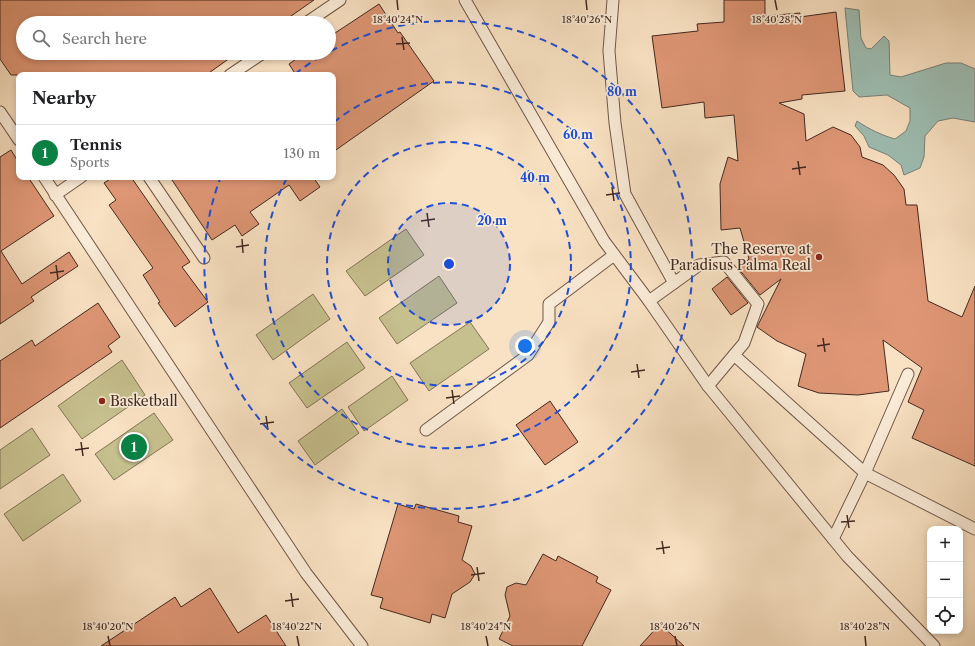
<!DOCTYPE html>
<html lang="en">
<head>
<meta charset="utf-8">
<style>
  :root { --surface:#fff; --page:#f6f6f6; --text:#202124; --muted:#757577; --line:#e0e0e0; --accent:#0b8043 }
  body { margin:0; font-family:"Libre Caslon Text",serif; background:var(--page); color:var(--text) }
  .controls { position:absolute; right:12px; bottom:12px; display:grid; overflow:hidden; border-radius:8px; box-shadow:0 2px 6px #0003 }
  .controls button { width:36px; height:36px; display:grid; place-items:center; padding:0; border:0; border-bottom:1px solid var(--line); background:var(--surface); color:var(--text); font:20px sans-serif }
  .you { position:absolute; left:525px; top:346px; width:14px; height:14px; margin:-10px; border:3px solid #fff; border-radius:50%; background:#1a73e8; box-shadow:0 0 0 6px #1a73e833 }
  .badge { display:grid; place-items:center; width:26px; height:26px; border-radius:50%; background:var(--accent); color:#fff; font-size:13px; font-weight:700 }
  .pin { position:absolute; translate:-50% -50%; border:2px solid #fff; box-shadow:0 1px 4px #0006 }
  .list { margin:0; padding:0; list-style:none }
  h2 { display:flex; justify-content:space-between; align-items:center; height:52px; margin:0; padding:0 16px; font-size:17px }
  h2 small { font-size:13px; font-weight:400; color:var(--muted) }
  .list li { display:grid; grid-template-columns:26px 1fr auto; gap:12px; align-items:center; box-sizing:border-box; height:56px; padding:0 16px; border-top:1px solid var(--line) }
  .list b { display:block; font-size:15px; white-space:nowrap }
  .list p { margin:0; font-size:13px; white-space:nowrap; color:var(--muted) }
  .list em { font-size:13px; font-style:normal; color:var(--muted) }
  .icon { flex:none; width:22px; height:22px; fill:none; stroke:currentColor; stroke-width:2; stroke-linecap:round; stroke-linejoin:round }
  .map { position:relative; flex:none; width:975px; height:646px; overflow:hidden }
  .search { position:absolute; background:var(--surface); box-shadow:0 2px 6px #0003; left:16px; top:16px; width:320px; height:44px; display:flex; align-items:center; gap:10px; box-sizing:border-box; padding:0 14px; border-radius:22px; color:var(--muted); font-size:15px }
  .panel { position:absolute; background:var(--surface); box-shadow:0 2px 6px #0003; left:16px; top:72px; width:320px; height:108px; border-radius:8px }
  .map>svg:first-child { display:block }
  .green { fill:#c6c08e; stroke:#847457 }
  .water { fill:#9ebeb3; stroke:#7a8278 }
  .building { fill:#de9675; stroke:#432920 }
  .lines { fill:none; stroke-linecap:round; stroke-linejoin:round }
  .service-casing { stroke:#705749; stroke-width:13 }
  .service { stroke:#fbecd8; stroke-width:11 }
  .ticks { fill:none; stroke:#432920; stroke-width:1.5 }
  .ring { fill:none; stroke:#1d4ed8; stroke-width:2; stroke-dasharray:7 5 }
  .poi-dot { fill:#8f2418; stroke:#fbecd8; stroke-width:1.5 }
  .labels { text-anchor:middle; stroke-width:3.5; stroke-linejoin:round; paint-order:stroke }
  .poi-label { font-size:14px; fill:#432920; stroke:#fbecd8; text-anchor:end }
  .ticks-label { font-size:10px; text-anchor:middle; fill:#432920; stroke:#fbecd8; stroke-width:3.5; stroke-linejoin:round; paint-order:stroke }
  .centre { fill:#1d4ed8; stroke:#fbecd8; stroke-width:2 }
  .ring-label { font-size:12px; text-anchor:middle; font-weight:bold; fill:#1d4ed8; stroke:#fbecd8; stroke-width:3.5; stroke-linejoin:round; paint-order:stroke }
</style>
</head>
<body>
<div class="map">
<svg width="975" height="646" viewBox="0 0 975 646">
  <rect width="100%" height="100%" fill="#f9e2c3"/>
  <filter id="stains"><feTurbulence type="fractalNoise" baseFrequency=".005" numOctaves="4"/><feColorMatrix values="0 0 0 0 .2 0 0 0 0 .09 0 0 0 0 .02 0 0 0 .5 -.17"/></filter>
  <radialGradient id="worn" r=".72"><stop offset=".6" stop-color="#630" stop-opacity="0"/><stop offset="1" stop-color="#630" stop-opacity=".3"/></radialGradient>
  <!-- green -->
  <g class="green">
    <polygon points="406,229 424,255 365,296 346,271"/>
    <polygon points="439,276 457,303 397,344 379,318"/>
    <polygon points="313,294 330,319 273,360 256,335"/>
    <polygon points="470,322 489,349 429,391 410,363"/>
    <polygon points="347,342 365,368 307,408 289,383"/>
    <polygon points="122,360 145,395 82,439 58,406"/>
    <polygon points="392,376 408,400 364,431 348,407"/>
    <polygon points="342,409 359,433 315,465 298,441"/>
    <polygon points="154,413 173,440 114,480 95,454"/>
    <polygon points="32,428 50,455 0,489 0,450"/>
    <polygon points="63,474 81,501 23,541 4,514"/>
  </g>
  <!-- water -->
  <path class="water" d="M845,8L859,10L861,38L866,48L871,49L884,36L889,41L890,75L901,77L946,63H961L975,69V122L953,118L938,121L925,136L924,157L920,168L904,175L901,165L888,155L869,147L864,136L855,126L857,121C869,129 881,135 895,139L906,131L910,121V108L887,95L859,97L853,91Z"/>
  <!-- building -->
  <g class="building">
    <polygon points="0,0 314,0 281,23 23,23 23,53 237,53 206,75 11,75 0,59"/>
    <polygon points="724,0 765,0 765,16 800,13 800,17 836,12 845,91 802,95 802,99 779,103 804,114 806,141 833,127 851,135 860,147 862,157 883,165 894,175 904,189 906,205 917,205 928,301 962,317 975,286 975,466 912,438 924,410 908,402 922,368 883,340 889,391 858,395 819,393 798,386 806,354 777,341 757,327 781,279 760,295 738,268 749,259 740,228 721,230 720,184 728,157 738,161 734,115 705,118 704,102 662,108 652,36 698,31 697,24 724,22"/>
    <polygon points="379,4 398,33 400,32 434,81 333,152 333,75 296,75 289,64 305,53 329,53 329,37"/>
    <polygon points="11,150 19,163 19,177 28,177 54,216 1,251 22,284 69,252 78,266 31,297 34,301 0,324 0,157"/>
    <polygon points="113,177 131,177 190,262 182,267 208,302 175,327 158,303 160,302 143,275 153,268 109,205 116,200 104,183"/>
    <polygon points="170,177 313,177 320,187 300,201 289,185 250,212 259,224 242,236 235,225 212,240"/>
    <polygon points="727,277 748,303 731,315 712,289"/>
    <polygon points="98,303 120,337 108,346 112,352 0,428 0,361 32,340 35,346"/>
    <polygon points="550,401 578,442 545,465 516,425"/>
    <polygon points="398,504 414,509 416,504 459,516 458,522 472,526 462,560 471,566 475,574 470,582 452,594 445,618 432,614 430,623 380,608 383,598 371,595"/>
    <polygon points="543,554 556,561 558,556 598,577 596,582 611,590 582,646 513,646 499,639 510,616 505,595 507,587 516,583 526,585"/>
    <polygon points="210,588 238,633 266,615 286,646 101,646 175,597 181,607"/>
    <polygon points="660,624 684,646 640,646"/>
  </g>
  <g class="lines">
    <!-- service casing -->
    <g class="service-casing">
      <g id="service">
        <polyline points="465,0 604,241 649,301 708,386 847,556 934,646"/>
        <polyline points="613,0 609,51 615,123 625,194 674,283"/>
        <polyline points="306,23 340,0"/>
        <polyline points="230,75 263,53"/>
        <polyline points="0,112 19,140"/>
        <polyline points="44,177 306,573 362,646"/>
        <polyline points="149,177 204,258"/>
        <polyline points="55,195 81,177"/>
        <polyline points="649,301 699,265 724,262 758,304 744,343 708,386"/>
        <polyline points="734,355 865,473 975,529"/>
        <polyline points="426,430 528,355 549,322 549,304 614,255"/>
        <polyline points="833,539 865,473 908,374"/>
      </g>
    </g>
    <!-- service -->
    <use href="#service" class="service"/>
  </g>
  <!-- ticks -->
  <path class="ticks" d="M397,0L398,10M586,0L587,10M775,0L777,10M402,37L404,50M396,44L410,43M798,161L800,175M792,169L806,167M612,187L614,201M606,195L620,193M427,213L429,227M421,221L435,219M242,239L243,253M236,247L249,245M56,265L58,279M50,273L64,271M823,338L825,352M817,346L830,344M637,364L639,378M631,372L645,370M452,390L454,404M446,398L460,396M266,416L268,430M260,424L274,422M81,442L83,456M75,450L89,448M847,515L849,528M841,522L855,521M662,541L664,554M656,549L670,547M477,567L479,581M471,575L485,573M291,593L293,607M285,601L299,599M108,636L110,646M297,636L299,646M486,636L488,646M675,636L677,646M865,636L866,646"/>
  <!-- distance rings -->
  <circle cx="449" cy="264" r="61" fill="#1d4ed8" fill-opacity=".12"/>
  <g class="ring">
    <circle cx="449" cy="264" r="61"/>
    <circle cx="449" cy="264" r="122"/>
    <path d="M334 122A183 183 0 1 1 287 178"/>
    <path d="M295 74A244 244 0 0 1 325 54M331 51A244 244 0 1 1 220 179"/>
  </g>
  <!-- markers -->
  <g class="poi-dot">
    <circle cx="819" cy="257" r="4"/>
    <circle cx="102" cy="401" r="4"/>
  </g>
  <g class="labels">
    <!-- poi labels -->
    <g class="poi-label">
      <text x="811" y="254">The Reserve at<tspan x="811" dy="16">Paradisus Palma Real</tspan></text>
      <text x="110" y="406" text-anchor="start">Basketball</text>
    </g>
  </g>
  <g class="ticks-label">
    <text x="398" y="23">18°40'24"N</text>
    <text x="587" y="23">18°40'26"N</text>
    <text x="777" y="23">18°40'28"N</text>
    <text x="108" y="630">18°40'20"N</text>
    <text x="297" y="630">18°40'22"N</text>
    <text x="486" y="630">18°40'24"N</text>
    <text x="675" y="630">18°40'26"N</text>
    <text x="865" y="630">18°40'28"N</text>
  </g>
  <circle cx="449" cy="264" r="6" class="centre"/>
  <g class="ring-label">
    <text x="622" y="96">80 m</text>
    <text x="578" y="139">60 m</text>
    <text x="535" y="182">40 m</text>
    <text x="492" y="225">20 m</text>
  </g>
  <rect width="100%" height="100%" filter="url(#stains)"/>
  <rect width="100%" height="100%" fill="url(#worn)"/>
</svg>
<div class="controls">
<button>+</button>
<button>−</button>
<button><svg class="icon" aria-label="locate" viewBox="0 0 24 24"><circle cx="12" cy="12" r="6"/><path d="M12 2v4M12 18v4M2 12h4M18 12h4"/></svg></button>
</div>
<div class="you"></div>
<div class="pin badge" style="left:134px;top:447px">1</div>
<div class="search"><svg class="icon" aria-label="search" viewBox="0 0 24 24"><circle cx="10" cy="10" r="6"/><path d="M15 15l6 6"/></svg>Search here</div>
<section class="panel">
<h2>Nearby<small></small></h2>
<ul class="list">
<li><span class="badge">1</span><div><b>Tennis</b><p>Sports</p></div><em>130 m</em></li>
</ul>
</section>
</div>
</body>
</html>
